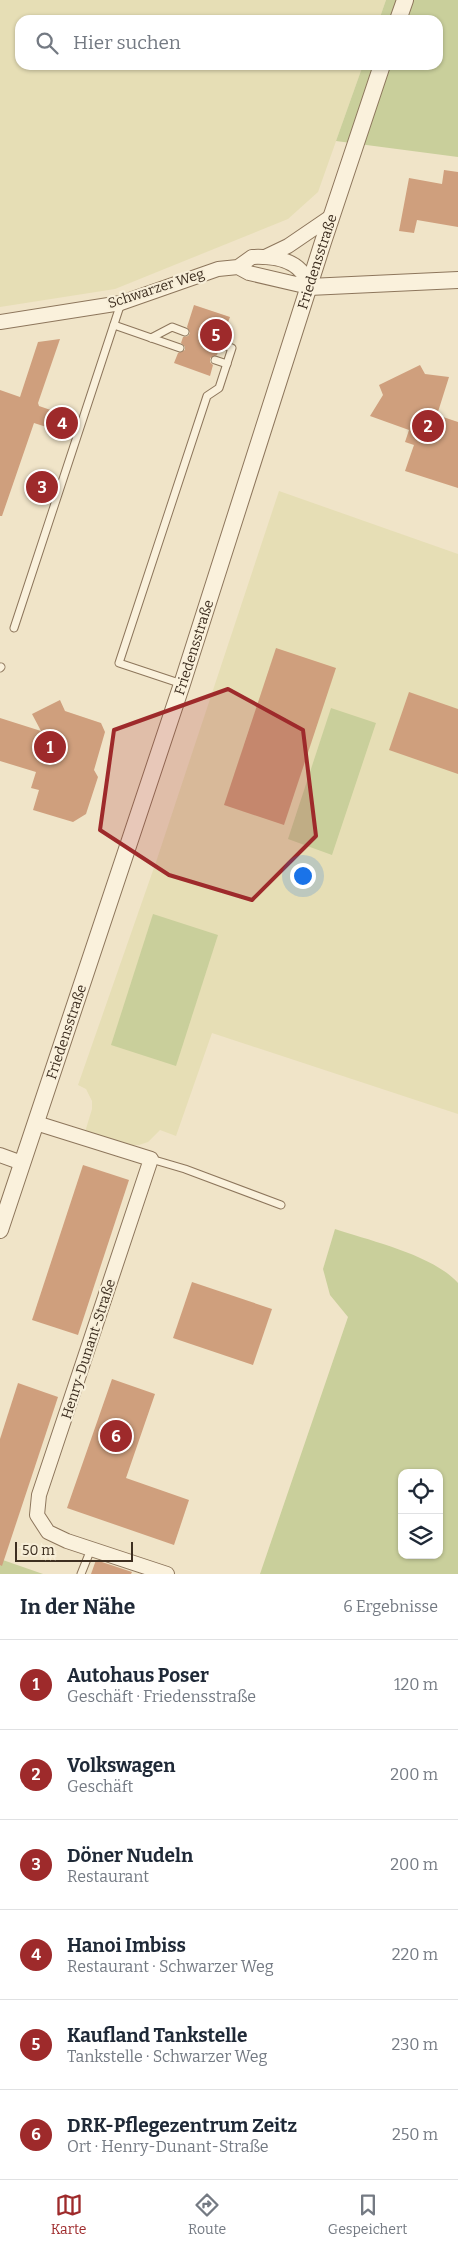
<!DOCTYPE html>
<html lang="de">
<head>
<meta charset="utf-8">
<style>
  :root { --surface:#fff; --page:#f6f6f7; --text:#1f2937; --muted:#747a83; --line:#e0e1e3; --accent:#9e2a2b }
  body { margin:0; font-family:Bitter,serif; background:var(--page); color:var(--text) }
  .controls { position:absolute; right:15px; bottom:15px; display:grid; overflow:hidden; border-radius:10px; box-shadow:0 1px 4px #0004 }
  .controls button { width:45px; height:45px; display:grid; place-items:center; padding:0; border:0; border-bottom:1px solid var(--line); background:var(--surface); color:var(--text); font:25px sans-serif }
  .scale { position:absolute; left:15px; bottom:12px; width:118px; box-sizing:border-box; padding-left:5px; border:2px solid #3d2e20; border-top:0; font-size:14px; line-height:18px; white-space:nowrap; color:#3d2e20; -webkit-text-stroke:4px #f7eed8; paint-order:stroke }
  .you { position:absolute; left:302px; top:875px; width:18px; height:18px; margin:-12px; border:4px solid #fff; border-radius:50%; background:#1a73e8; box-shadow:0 0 0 8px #1a73e833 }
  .badge { display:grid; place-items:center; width:32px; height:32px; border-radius:50%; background:var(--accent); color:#fff; font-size:16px; font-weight:700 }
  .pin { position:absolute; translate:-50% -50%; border:2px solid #fff; box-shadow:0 1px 5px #0006 }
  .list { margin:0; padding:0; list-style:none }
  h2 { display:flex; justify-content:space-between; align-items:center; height:65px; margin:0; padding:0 20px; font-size:21px }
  h2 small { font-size:16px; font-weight:400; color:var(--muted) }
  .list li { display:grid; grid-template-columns:32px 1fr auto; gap:15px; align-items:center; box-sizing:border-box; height:90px; padding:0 20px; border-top:1px solid var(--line) }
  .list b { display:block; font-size:19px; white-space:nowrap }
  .list p { margin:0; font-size:16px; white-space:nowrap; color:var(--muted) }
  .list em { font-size:16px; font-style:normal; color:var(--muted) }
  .icon { flex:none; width:28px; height:28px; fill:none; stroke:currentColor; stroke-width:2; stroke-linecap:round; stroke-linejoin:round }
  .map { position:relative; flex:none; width:458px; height:1574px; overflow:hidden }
  .search { position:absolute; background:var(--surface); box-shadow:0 1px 4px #0004; left:15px; right:15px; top:15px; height:55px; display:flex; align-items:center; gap:12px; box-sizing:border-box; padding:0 18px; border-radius:15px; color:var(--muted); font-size:19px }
  .sheet { height:605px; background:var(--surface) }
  nav { display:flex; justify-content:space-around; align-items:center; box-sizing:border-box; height:70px; border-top:1px solid var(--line); background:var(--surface); font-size:14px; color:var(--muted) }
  nav a { display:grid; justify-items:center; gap:2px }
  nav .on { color:var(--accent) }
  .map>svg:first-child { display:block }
  .farmland { fill:#e6deb5 }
  .green { fill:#c9cf9b; fill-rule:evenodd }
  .building { fill:#cf9f7d }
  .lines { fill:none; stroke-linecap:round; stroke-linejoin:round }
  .service-casing { stroke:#8d765c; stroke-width:9 }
  .minor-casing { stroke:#8d765c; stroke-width:16 }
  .tertiary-casing { stroke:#8d765c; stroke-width:18 }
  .service { stroke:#faf1dc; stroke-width:7 }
  .minor { stroke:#faf1dc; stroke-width:14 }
  .tertiary { stroke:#faf1dc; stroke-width:16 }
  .marked { fill:#9e2a2b; fill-opacity:0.2; stroke:#9e2a2b; stroke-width:4; stroke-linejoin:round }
  .labels { text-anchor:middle; stroke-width:4.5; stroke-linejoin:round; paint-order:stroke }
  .street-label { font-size:14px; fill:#3d2e20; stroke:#f7eed8 }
</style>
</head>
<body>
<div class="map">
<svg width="458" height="1574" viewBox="0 0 458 1574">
  <rect width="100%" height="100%" fill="#f0e4c8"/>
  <!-- farmland -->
  <g class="farmland">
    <polygon points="0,0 386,0 379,20 20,20 20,65 363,65 318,192 288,219 115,289 0,307"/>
    <polygon points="279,491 458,554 458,1114 212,1033 176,1136 160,1130 148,1142 139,1145 131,1145 85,1132 92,1109 92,1101 86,1089 78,1085 157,859"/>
  </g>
  <!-- green -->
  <g class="green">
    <polygon points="386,0 458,0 458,157 336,141 363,65 438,65 438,20 379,20"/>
    <polygon points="331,708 376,723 332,855 288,839"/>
    <polygon points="153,914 218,935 176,1066 111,1045"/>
    <path d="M335,1229C371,1241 433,1255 458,1283V1574H260L348,1317L330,1295L323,1269ZM402,1473H439V1555H402Z"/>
    <polygon points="0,1559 43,1574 0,1574"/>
  </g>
  <!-- building -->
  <g class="building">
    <polygon points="444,170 458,172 458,227 417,220 414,233 399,231 409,178 442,184"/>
    <polygon points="194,305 230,317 222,339 215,342 215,346 219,349 217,355 210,358 210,362 213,365 210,376 174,363 178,353 185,350 185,347 181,343 183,337 188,336 190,333 187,327"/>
    <polygon points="60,339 38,403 39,406 74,418 68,434 34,423 2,516 0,516 0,390 20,397 38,342"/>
    <polygon points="420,365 425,374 449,377 437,415 458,422 458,488 405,471 414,445 405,442 409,430 370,416 383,395 379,385"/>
    <polygon points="276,648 336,668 284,825 224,805"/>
    <polygon points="409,692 458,709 458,774 389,750"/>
    <polygon points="60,700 65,711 101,723 105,732 94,770 98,777 86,814 73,822 33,810 39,790 31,788 36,772 0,761 0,718 41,731 32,714"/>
    <polygon points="83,1165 129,1180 78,1335 32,1320"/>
    <polygon points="192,1282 272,1309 253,1365 173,1338"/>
    <polygon points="112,1379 155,1394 126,1478 189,1500 174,1545 67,1508"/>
    <polygon points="18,1383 58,1397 2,1566 0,1565 0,1439"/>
    <polygon points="96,1560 132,1572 131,1574 91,1574"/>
  </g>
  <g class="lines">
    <!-- service casing -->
    <g class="service-casing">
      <g id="service">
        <polyline points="114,325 180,348"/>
        <polyline points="151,338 172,327 185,332"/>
        <polyline points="215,360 227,364"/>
        <polyline points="14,628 121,303"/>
        <polyline points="0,668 1,667"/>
        <polyline points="182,684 119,663 207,396 219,388 232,348 220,344"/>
        <polyline points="151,1159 185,1169 281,1205"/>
        <polyline points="81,1574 91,1549"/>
      </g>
    </g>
    <!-- minor casing -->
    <g class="minor-casing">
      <g id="minor">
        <polyline points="265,257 288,246 332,216"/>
        <path d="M0,322L121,303L218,269L238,267L249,273L309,287C303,260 276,256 252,257L238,267"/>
        <polyline points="36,1123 151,1159 39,1495 37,1515 48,1532 67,1541 167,1574"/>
        <polyline points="0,1155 22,1163"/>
      </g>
    </g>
    <!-- tertiary casing -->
    <g class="tertiary-casing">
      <g id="tertiary">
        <polyline points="398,20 405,0"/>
        <polyline points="309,287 458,280"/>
        <path id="s1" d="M0,1230L182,684L323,242L382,65"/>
      </g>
    </g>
    <!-- service -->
    <use href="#service" class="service"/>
    <!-- minor -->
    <use href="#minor" class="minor"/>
    <!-- tertiary -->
    <use href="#tertiary" class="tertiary"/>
  </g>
  <!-- marked area -->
  <path class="marked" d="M228,689L303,730L316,836L252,900L169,875L100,830L114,730Z"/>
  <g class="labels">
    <!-- street labels -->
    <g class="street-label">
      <text dy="5" stroke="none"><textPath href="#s1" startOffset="1019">Friedensstraße</textPath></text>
      <text transform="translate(156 288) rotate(-18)" y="5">Schwarzer Weg</text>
      <text dy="5" stroke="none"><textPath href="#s1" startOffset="614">Friedensstraße</textPath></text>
      <text dy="5" stroke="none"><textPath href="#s1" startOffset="209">Friedensstraße</textPath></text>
      <text transform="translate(88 1349) rotate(-72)" y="5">Henry-Dunant-Straße</text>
    </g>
  </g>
</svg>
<div class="controls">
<button><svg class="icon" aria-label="locate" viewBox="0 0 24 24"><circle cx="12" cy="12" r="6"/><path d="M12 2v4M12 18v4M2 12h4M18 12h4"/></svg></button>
<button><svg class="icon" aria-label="layers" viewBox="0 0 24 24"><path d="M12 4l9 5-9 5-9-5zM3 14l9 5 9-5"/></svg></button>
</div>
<div class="scale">50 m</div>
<div class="you"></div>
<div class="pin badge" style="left:50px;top:747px">1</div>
<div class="pin badge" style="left:428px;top:426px">2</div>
<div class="pin badge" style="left:42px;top:487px">3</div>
<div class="pin badge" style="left:62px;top:423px">4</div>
<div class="pin badge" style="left:216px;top:335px">5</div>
<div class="pin badge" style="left:116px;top:1436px">6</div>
<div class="search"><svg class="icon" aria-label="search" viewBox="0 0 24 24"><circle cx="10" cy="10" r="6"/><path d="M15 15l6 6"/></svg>Hier suchen</div>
</div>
<section class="sheet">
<h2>In der Nähe<small>6 Ergebnisse</small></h2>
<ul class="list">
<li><span class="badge">1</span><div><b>Autohaus Poser</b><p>Geschäft · Friedensstraße</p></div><em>120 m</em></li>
<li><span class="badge">2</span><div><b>Volkswagen</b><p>Geschäft</p></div><em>200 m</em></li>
<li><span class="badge">3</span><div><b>Döner Nudeln</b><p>Restaurant</p></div><em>200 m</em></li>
<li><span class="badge">4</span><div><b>Hanoi Imbiss</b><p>Restaurant · Schwarzer Weg</p></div><em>220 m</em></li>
<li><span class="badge">5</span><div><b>Kaufland Tankstelle</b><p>Tankstelle · Schwarzer Weg</p></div><em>230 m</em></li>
<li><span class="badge">6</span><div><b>DRK-Pflegezentrum Zeitz</b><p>Ort · Henry-Dunant-Straße</p></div><em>250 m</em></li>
</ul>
</section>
<nav>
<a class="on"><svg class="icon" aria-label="map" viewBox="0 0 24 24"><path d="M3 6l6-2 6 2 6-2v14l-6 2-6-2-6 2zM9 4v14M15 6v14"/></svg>Karte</a>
<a><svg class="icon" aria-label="directions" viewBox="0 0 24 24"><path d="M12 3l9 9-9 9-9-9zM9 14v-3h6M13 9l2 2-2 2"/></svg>Route</a>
<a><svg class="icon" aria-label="saved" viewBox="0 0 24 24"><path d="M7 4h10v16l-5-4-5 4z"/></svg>Gespeichert</a>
</nav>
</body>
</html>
